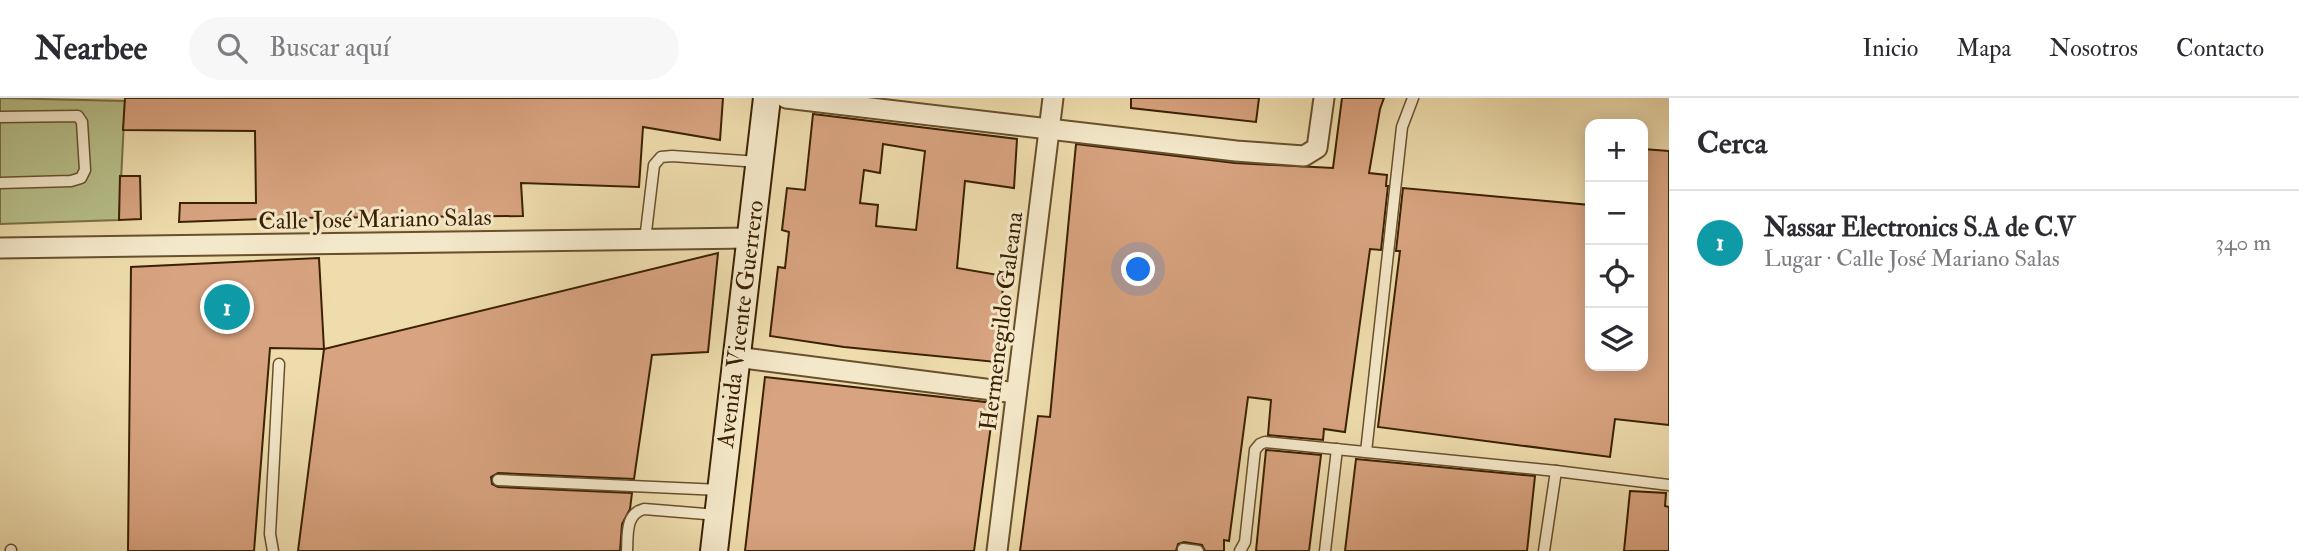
<!DOCTYPE html>
<html lang="es">
<head>
<meta charset="utf-8">
<style>
  :root { --surface:#fff; --page:#f7f7f7; --text:#2b2b33; --muted:#7c7c81; --line:#e1e1e2; --accent:#111827 }
  body { margin:0; font-family:"IM FELL Double Pica",serif; background:var(--page); color:var(--text) }
  .controls { position:absolute; right:21px; top:21px; display:grid; overflow:hidden; border-radius:14px; box-shadow:0 4px 18px #0003 }
  .controls button { width:63px; height:63px; display:grid; place-items:center; padding:0; border:0; border-bottom:2px solid var(--line); background:var(--surface); color:var(--text); font:35px sans-serif }
  .you { position:absolute; left:1139px; top:172px; width:24px; height:24px; margin:-18px; border:5px solid #fff; border-radius:50%; background:#1a73e8; box-shadow:0 0 0 10px #1a73e833 }
  .badge { display:grid; place-items:center; width:46px; height:46px; border-radius:50%; background:var(--accent); color:#fff; font-size:23px; font-weight:700 }
  .pin { position:absolute; translate:-50% -50%; border:4px solid #fff; box-shadow:0 2px 7px #0006 }
  .list { margin:0; padding:0; list-style:none }
  h2 { display:flex; justify-content:space-between; align-items:center; height:91px; margin:0; padding:0 28px; font-size:30px }
  h2 small { font-size:23px; font-weight:400; color:var(--muted) }
  .list li { display:grid; grid-template-columns:46px 1fr auto; gap:21px; align-items:center; box-sizing:border-box; height:105px; padding:0 28px; border-top:2px solid var(--line) }
  .list b { display:block; font-size:26px; white-space:nowrap }
  .list p { margin:0; font-size:23px; white-space:nowrap; color:var(--muted) }
  .list em { font-size:23px; font-style:normal; color:var(--muted) }
  .icon { flex:none; width:38px; height:38px; fill:none; stroke:currentColor; stroke-width:2; stroke-linecap:round; stroke-linejoin:round }
  .map { position:relative; flex:none; width:1669px; height:453px; overflow:hidden }
  header { display:flex; align-items:center; gap:42px; box-sizing:border-box; height:98px; padding:0 35px; background:var(--surface); border-bottom:2px solid var(--line) }
  header strong { font-size:33px }
  nav { display:flex; gap:38px; margin-inline-start:auto; font-size:24px }
  .search { width:490px; height:63px; background:var(--page); display:flex; align-items:center; gap:18px; box-sizing:border-box; padding:0 24px; border-radius:38px; color:var(--muted); font-size:26px }
  main { display:flex }
  aside { flex:1; background:var(--surface) }
  .map>svg:first-child { display:block }
  .green { fill:#b7c08b; stroke:#797046; stroke-width:2 }
  .building { fill:#d8a380; stroke:#3b2101; stroke-width:2; fill-rule:evenodd }
  .lines { fill:none; stroke-linecap:round; stroke-linejoin:round }
  .lane-casing { stroke:#68502c; stroke-width:13 }
  .street-casing { stroke:#68502c; stroke-width:23 }
  .secondary-casing { stroke:#3b2101; stroke-width:30 }
  .lane { stroke:#f4e8ca; stroke-width:10 }
  .street { stroke:#f4e8ca; stroke-width:19 }
  .secondary { stroke:#f4e8ca; stroke-width:26 }
  .labels { text-anchor:middle; stroke-width:6; stroke-linejoin:round; paint-order:stroke }
  .street-label { font-size:24px; fill:#3b2101; stroke:#f4e8ca }
</style>
</head>
<body>
<header>
<strong>Nearbee</strong>
<div class="search"><svg class="icon" aria-label="search" viewBox="0 0 24 24"><circle cx="10" cy="10" r="6"/><path d="M15 15l6 6"/></svg>Buscar aquí</div>
<nav><a>Inicio</a><a>Mapa</a><a>Nosotros</a><a>Contacto</a></nav>
</header>
<main>
<div class="map">
<svg width="1669" height="453" viewBox="0 0 1669 453">
  <rect width="100%" height="100%" fill="#eedcad"/>
  <filter id="stains"><feTurbulence type="fractalNoise" baseFrequency=".00286" numOctaves="4"/><feColorMatrix values="0 0 0 0 .2 0 0 0 0 .09 0 0 0 0 .02 0 0 0 .5 -.17"/></filter>
  <radialGradient id="worn" r=".72"><stop offset=".6" stop-color="#630" stop-opacity="0"/><stop offset="1" stop-color="#630" stop-opacity=".3"/></radialGradient>
  <!-- green -->
  <polygon class="green" points="0,0 125,3 119,122 0,126"/>
  <!-- building -->
  <g class="building">
    <polygon points="125,0 723,0 720,42 643,29 639,89 521,85 523,118 289,120 179,124 180,105 256,105 255,33 123,32"/>
    <polygon points="1131,0 1259,0 1256,24 1131,10"/>
    <polygon points="1342,0 1384,0 1380,11 1369,75 1387,77 1386,88 1388,88 1381,152 1370,151 1345,334 1324,331 1323,342 1268,337 1271,302 1248,299 1229,443 1224,442 1224,453 1205,453 1202,447 1184,444 1178,446 1176,453 1020,453 1038,318 1050,319 1076,46 1235,65 1333,70"/>
    <path d="M813,16L1017,41L1014,90L965,83L957,170L1004,178L996,264L844,249L770,238L778,169L785,170L789,134L782,132L787,90L805,92ZM883,46L925,53L916,132L876,128L878,107L860,105L864,72L880,75Z"/>
    <polygon points="1643,51 1669,53 1669,327 1615,321 1610,359 1378,329 1400,153 1396,153 1403,90 1590,107 1590,268 1643,268"/>
    <polygon points="120,78 140,78 141,121 119,122"/>
    <polygon points="718,155 708,254 652,257 634,381 498,375 491,379 492,386 498,389 632,395 630,411 622,426 620,453 298,453 324,251"/>
    <polygon points="319,160 324,251 270,250 254,453 128,453 131,169"/>
    <polygon points="765,279 994,305 974,453 745,453"/>
    <polygon points="1266,352 1321,357 1309,453 1256,453"/>
    <polygon points="1356,361 1535,378 1527,453 1345,453"/>
    <polygon points="1630,393 1666,395 1665,408 1669,409 1669,453 1624,453"/>
  </g>
  <g class="lines">
    <!-- lane casing -->
    <g class="lane-casing">
      <g id="lane">
        <polyline points="0,19 78,18 82,24 85,72 81,80 71,83 0,85"/>
        <polyline points="645,142 654,67 661,59 672,58 759,64"/>
        <polyline points="1366,354 1402,29 1413,0"/>
        <polyline points="498,382 721,392"/>
        <polyline points="1183,451 1198,453"/>
        <polyline points="11,452 11,453"/>
        <polyline points="273,453 270,436 279,266"/>
        <path d="M627,453C628,437 625,416 644,411L718,417"/>
        <polyline points="1240,453 1245,444 1255,352 1260,346 1265,344 1556,373 1669,387"/>
        <polyline points="1325,453 1337,351"/>
        <polyline points="1544,453 1556,373"/>
      </g>
    </g>
    <!-- street casing -->
    <g class="street-casing">
      <g id="street">
        <polyline points="786,0 1236,53 1304,58 1317,50 1324,0"/>
        <polyline points="0,150 750,140"/>
        <polyline points="736,259 1016,295"/>
        <polyline points="997,453 1053,0"/>
      </g>
    </g>
    <!-- secondary casing -->
    <g class="secondary-casing">
      <polyline id="secondary" points="714,453 767,0"/>
    </g>
    <!-- lane -->
    <use href="#lane" class="lane"/>
    <!-- street -->
    <use href="#street" class="street"/>
    <!-- secondary -->
    <use href="#secondary" class="secondary"/>
  </g>
  <g class="labels">
    <!-- street labels -->
    <g class="street-label">
      <text transform="translate(375 121) rotate(-1)" y="8">Calle José Mariano Salas</text>
      <text transform="translate(1001 223) rotate(-83)" y="8">Hermenegildo Galeana</text>
      <text transform="translate(740 226) rotate(-83)" y="8">Avenida Vicente Guerrero</text>
    </g>
  </g>
  <rect width="100%" height="100%" filter="url(#stains)"/>
  <rect width="100%" height="100%" fill="url(#worn)"/>
</svg>
<div class="controls">
<button>+</button>
<button>−</button>
<button><svg class="icon" aria-label="locate" viewBox="0 0 24 24"><circle cx="12" cy="12" r="6"/><path d="M12 2v4M12 18v4M2 12h4M18 12h4"/></svg></button>
<button><svg class="icon" aria-label="layers" viewBox="0 0 24 24"><path d="M12 4l9 5-9 5-9-5zM3 14l9 5 9-5"/></svg></button>
</div>
<div class="you"></div>
<div class="pin badge" style="left:227px;top:209px;background:#0f9aa8">1</div>
</div>
<aside>
<h2>Cerca<small></small></h2>
<ul class="list">
<li><span class="badge" style="background:#0f9aa8">1</span><div><b>Nassar Electronics S.A de C.V</b><p>Lugar · Calle José Mariano Salas</p></div><em>340 m</em></li>
</ul>
</aside>
</main>
</body>
</html>
